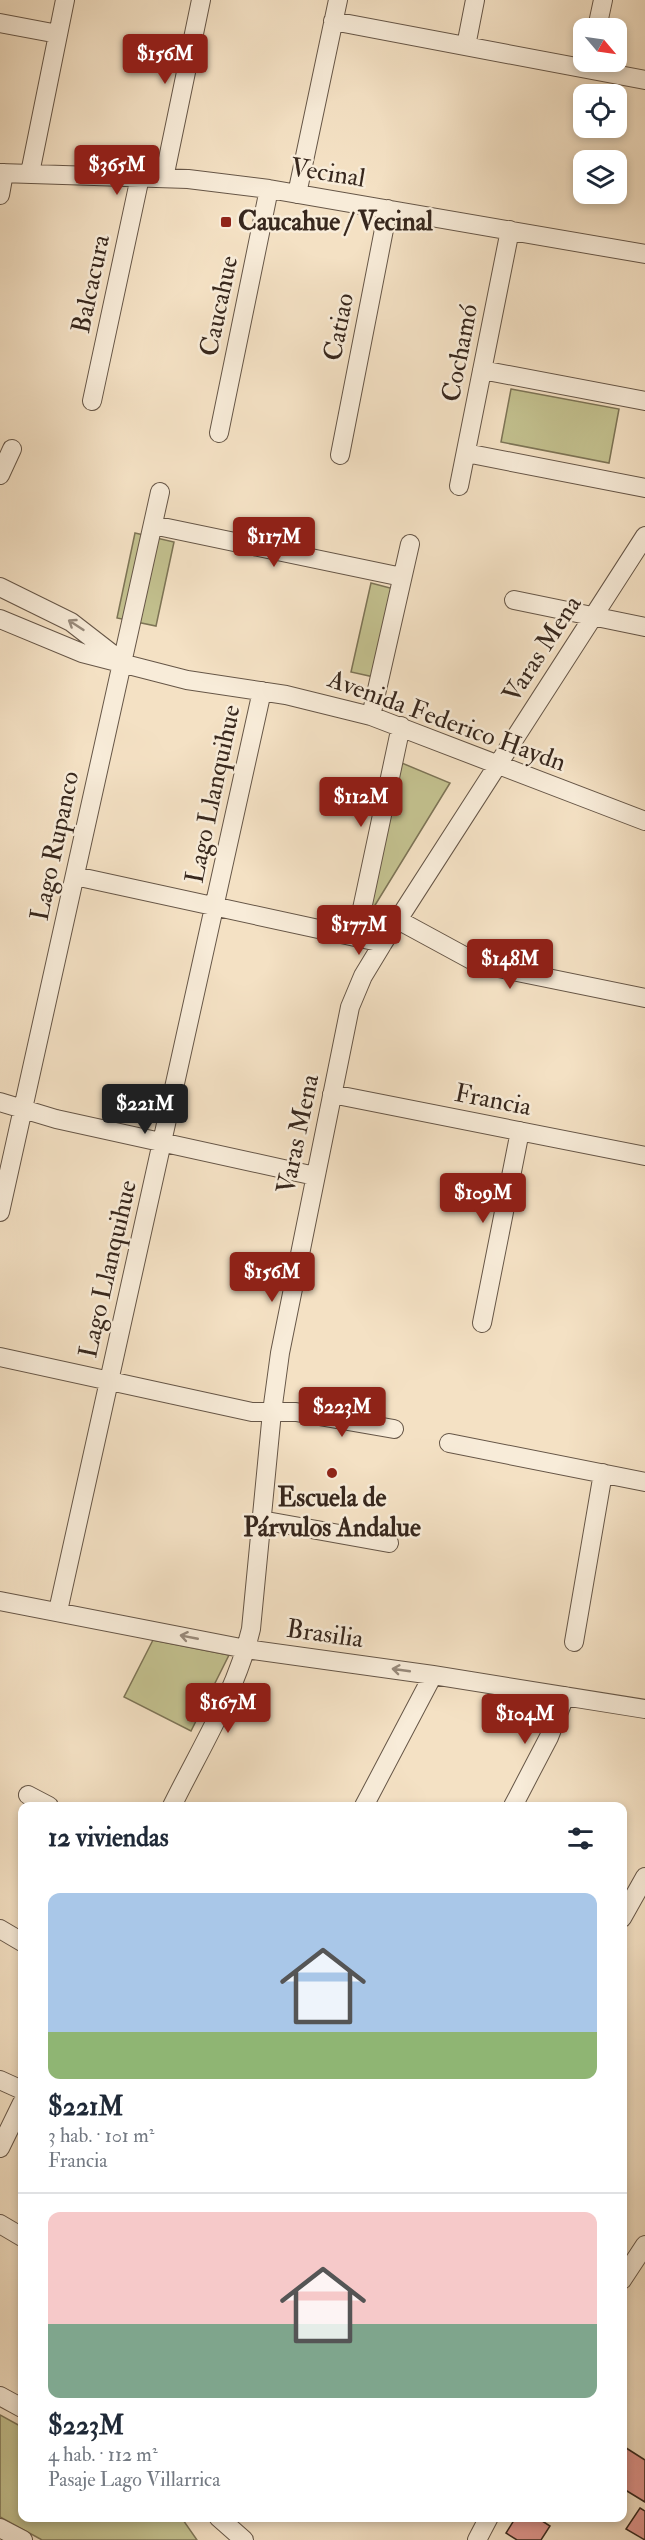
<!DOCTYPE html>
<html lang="es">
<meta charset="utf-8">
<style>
:root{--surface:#fff;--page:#f2f2f3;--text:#1f2937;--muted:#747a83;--line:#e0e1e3;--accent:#8f2418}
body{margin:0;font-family:"IM FELL Double Pica",serif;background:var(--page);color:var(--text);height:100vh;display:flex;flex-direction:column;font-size:22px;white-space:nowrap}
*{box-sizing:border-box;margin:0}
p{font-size:20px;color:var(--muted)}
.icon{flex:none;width:33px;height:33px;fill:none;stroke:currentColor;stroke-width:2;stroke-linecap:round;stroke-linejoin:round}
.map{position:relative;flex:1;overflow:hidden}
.sheet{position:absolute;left:18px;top:1802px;width:609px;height:720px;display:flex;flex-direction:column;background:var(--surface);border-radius:12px;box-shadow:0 3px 9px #0003}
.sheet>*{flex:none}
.needle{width:39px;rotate:119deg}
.fabs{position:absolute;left:573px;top:18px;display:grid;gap:12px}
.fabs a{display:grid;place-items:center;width:54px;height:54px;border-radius:12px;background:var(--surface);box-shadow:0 3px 9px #0003;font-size:30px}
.price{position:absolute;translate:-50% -51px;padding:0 14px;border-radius:6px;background:var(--accent);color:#fff;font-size:20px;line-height:39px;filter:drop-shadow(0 2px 3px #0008)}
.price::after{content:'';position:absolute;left:50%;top:36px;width:18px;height:14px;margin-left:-9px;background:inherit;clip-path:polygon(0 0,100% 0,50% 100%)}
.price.active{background:#222;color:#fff}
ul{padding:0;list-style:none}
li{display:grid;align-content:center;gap:12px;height:318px;padding:0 30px}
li+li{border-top:2px solid var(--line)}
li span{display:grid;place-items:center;height:186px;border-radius:12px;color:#555}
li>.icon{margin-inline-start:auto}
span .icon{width:108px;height:108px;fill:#fffc;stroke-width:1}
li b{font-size:26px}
h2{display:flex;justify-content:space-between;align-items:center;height:72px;padding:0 30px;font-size:26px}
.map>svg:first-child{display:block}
</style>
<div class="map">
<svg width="645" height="2540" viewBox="0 0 645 2540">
<rect width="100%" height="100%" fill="#f4e1c4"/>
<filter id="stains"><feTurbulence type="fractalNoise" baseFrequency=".00333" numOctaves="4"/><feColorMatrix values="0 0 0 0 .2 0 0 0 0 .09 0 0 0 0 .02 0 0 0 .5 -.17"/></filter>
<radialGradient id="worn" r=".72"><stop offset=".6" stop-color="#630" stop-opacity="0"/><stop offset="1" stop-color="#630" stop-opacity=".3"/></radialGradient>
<path fill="#c3c18f" stroke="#7d7456" stroke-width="1.5" d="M 511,389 L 619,409 L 609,463 L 501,442 Z
M 135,533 L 174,542 L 156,626 L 117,618 Z
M 371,583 L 394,589 L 374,677 L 351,672 Z
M 397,761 L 450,783 L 361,928 Z
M 153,1640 L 229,1655 L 191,1731 L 124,1697 Z
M 0,2415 L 22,2427 L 22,2517 L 181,2517 L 197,2540 L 42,2540 L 0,2517 Z"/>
<path fill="#df948c" stroke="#37271d" stroke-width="1.5" d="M 623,2446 L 645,2460 L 645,2502 L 622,2488 Z
M 640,2508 L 645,2511 L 645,2540 L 626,2529 Z
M 516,2517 L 536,2517 L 550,2526 L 541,2540 L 517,2540 L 506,2533 Z"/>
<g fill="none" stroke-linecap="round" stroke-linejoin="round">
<g stroke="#665647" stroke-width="20">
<path id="minor" d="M 333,21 L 645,80
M 0,23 L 58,34
M 597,28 L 603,0
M 466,46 L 475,0
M 0,173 L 188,179 L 269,189 L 645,254
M 30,173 L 65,0
M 164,178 L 201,0
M 297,194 L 338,0
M 0,195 L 4,173
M 482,370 L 645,401
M 92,401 L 140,177
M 219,433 L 269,189
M 466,453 L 645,488
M 340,455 L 388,209
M 0,475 L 12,449
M 459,486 L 510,230
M 153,525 L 402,577
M 0,587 L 71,622 L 120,660
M 514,600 L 645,627
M 0,619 L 82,653 L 187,680 L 286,695 L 371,716 L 645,821
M 371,716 L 410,544
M 75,876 L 383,943
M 398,920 L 479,964 L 645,998
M 356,937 L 401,726
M 332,1094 L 645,1156
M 0,1102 L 56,1119 L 315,1176
M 0,1212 L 160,492
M 482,1323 L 520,1131
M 0,1357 L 252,1412 L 296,1412 L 394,1429
M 449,1443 L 645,1482
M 261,1520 L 389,1543
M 0,1601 L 246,1649 L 433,1675 L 645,1709
M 58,1611 L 262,691
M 574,1642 L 603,1473
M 28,1795 L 49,1806
M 172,1806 C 200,1749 236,1692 251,1629 L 272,1412 L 280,1353 L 350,1007 L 363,976 L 383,943 L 645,536
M 364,1806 L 433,1675
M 513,1806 L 549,1737 L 565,1696
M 622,1918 L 645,1877
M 0,1929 L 22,1942
M 0,2080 L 22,2090
M 0,2148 L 22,2103
M 0,2224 L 22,2237
M 622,2280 L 645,2245
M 0,2396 L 22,2408
M 218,2517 L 244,2540
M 0,2528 L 23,2540
M 477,2540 L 489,2517"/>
</g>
<use href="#minor" stroke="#f8ecd9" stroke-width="18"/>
</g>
<defs><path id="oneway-shaft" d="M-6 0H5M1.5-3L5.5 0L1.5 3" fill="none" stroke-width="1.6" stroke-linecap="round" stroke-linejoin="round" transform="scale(1.5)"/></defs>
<g stroke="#988a7b">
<use href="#oneway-shaft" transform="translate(76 625) rotate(-147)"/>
<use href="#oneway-shaft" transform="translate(189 1637) rotate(-169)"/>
<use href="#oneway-shaft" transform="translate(401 1670) rotate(-172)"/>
</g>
<g fill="#8f2418" stroke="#f8ecd9" stroke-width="2">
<rect x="220" y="216" width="12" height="12" rx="3"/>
<circle cx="332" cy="1473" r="6"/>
</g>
<g text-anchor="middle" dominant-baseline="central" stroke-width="5" stroke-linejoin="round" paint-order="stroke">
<g font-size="26" fill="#37271d" stroke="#f8ecd9">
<text transform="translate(328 173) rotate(9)">Vecinal</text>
<text transform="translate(91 284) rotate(-78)">Balcacura</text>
<text transform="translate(219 306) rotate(-78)">Caucahue</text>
<text transform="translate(339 327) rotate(-79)">Catiao</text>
<text transform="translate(460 353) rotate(-79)">Cochamó</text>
<text transform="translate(542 649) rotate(-57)">Varas Mena</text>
<text transform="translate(447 721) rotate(20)">Avenida Federico Haydn</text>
<text transform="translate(213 794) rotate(-78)">Lago Llanquihue</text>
<text transform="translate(55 846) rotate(-78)">Lago Rupanco</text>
<text transform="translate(493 1100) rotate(11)">Francia</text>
<text transform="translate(298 1134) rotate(-78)">Varas Mena</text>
<text transform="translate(108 1269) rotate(-77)">Lago Llanquihue</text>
<text transform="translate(325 1634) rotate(8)">Brasilia</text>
</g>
<g font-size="26" font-weight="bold" fill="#37271d" stroke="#f8ecd9" text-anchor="start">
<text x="238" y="222">Caucahue / Vecinal</text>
<text x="332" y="1498" text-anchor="middle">Escuela de<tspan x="332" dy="30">Párvulos Andalue</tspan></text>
</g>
</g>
<rect width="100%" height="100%" filter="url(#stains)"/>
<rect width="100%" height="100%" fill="url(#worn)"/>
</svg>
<div class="fabs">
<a><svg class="needle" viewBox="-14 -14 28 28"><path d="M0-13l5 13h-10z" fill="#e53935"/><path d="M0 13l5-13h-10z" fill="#747a83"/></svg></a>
<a><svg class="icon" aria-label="locate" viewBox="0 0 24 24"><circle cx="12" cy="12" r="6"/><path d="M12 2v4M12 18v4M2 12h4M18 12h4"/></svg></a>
<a><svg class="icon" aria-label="layers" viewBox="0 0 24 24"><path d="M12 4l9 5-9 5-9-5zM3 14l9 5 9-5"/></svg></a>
</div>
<b class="price" style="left:165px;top:85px">$156M</b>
<b class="price" style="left:117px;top:196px">$365M</b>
<b class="price" style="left:274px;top:568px">$117M</b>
<b class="price" style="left:361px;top:828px">$112M</b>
<b class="price" style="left:359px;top:956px">$177M</b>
<b class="price" style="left:510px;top:990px">$148M</b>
<b class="price active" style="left:145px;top:1135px">$221M</b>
<b class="price" style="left:483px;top:1224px">$109M</b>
<b class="price" style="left:272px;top:1303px">$156M</b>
<b class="price" style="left:342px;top:1438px">$223M</b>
<b class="price" style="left:228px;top:1734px">$167M</b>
<b class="price" style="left:525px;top:1745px">$104M</b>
<section class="sheet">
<h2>12 viviendas<svg class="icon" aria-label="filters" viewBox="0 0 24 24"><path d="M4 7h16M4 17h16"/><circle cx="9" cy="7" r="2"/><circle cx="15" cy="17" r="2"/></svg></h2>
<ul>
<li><span style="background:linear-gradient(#a9c7e8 75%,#8fb573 0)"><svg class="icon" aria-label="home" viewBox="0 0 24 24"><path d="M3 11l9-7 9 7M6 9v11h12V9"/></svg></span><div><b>$221M</b><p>3 hab. · 101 m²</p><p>Francia</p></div></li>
<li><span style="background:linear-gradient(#f6c9c9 60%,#7fa58c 0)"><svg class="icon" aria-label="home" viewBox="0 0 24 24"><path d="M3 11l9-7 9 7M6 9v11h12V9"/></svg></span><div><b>$223M</b><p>4 hab. · 112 m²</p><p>Pasaje Lago Villarrica</p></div></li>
</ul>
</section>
</div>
